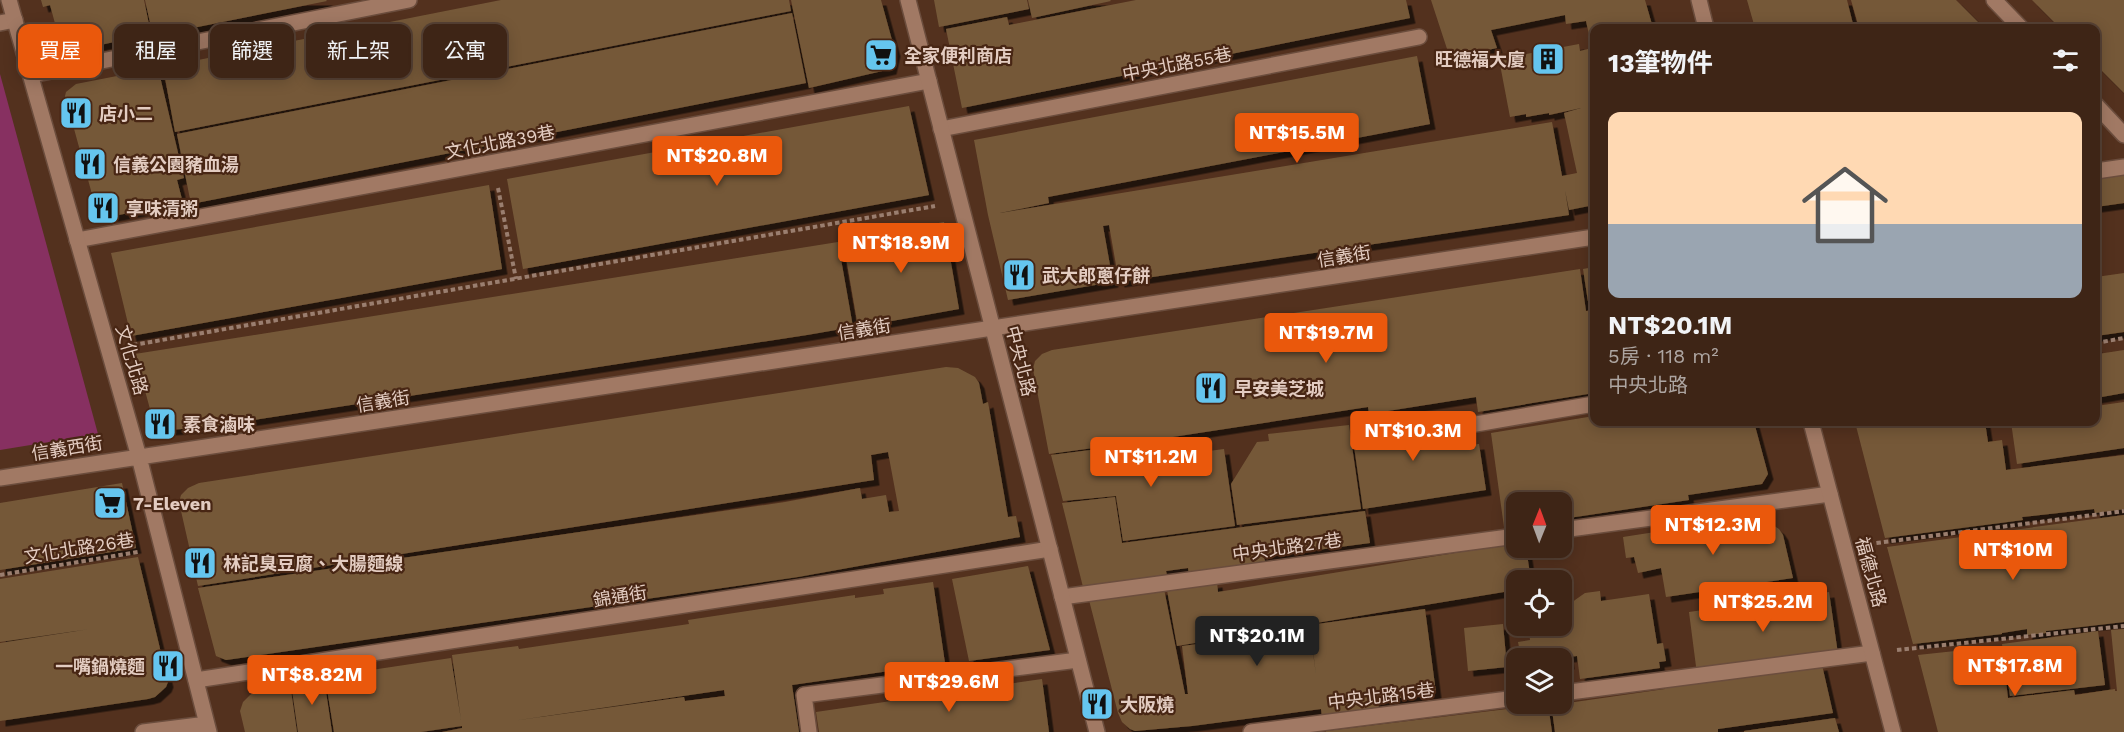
<!DOCTYPE html>
<html lang="zh-TW">
<meta charset="utf-8">
<style>
:root{--surface:#3e2516;--page:#452d1f;--text:#f1f3f6;--muted:#ada5a1;--line:#574235;--accent:#ea580c}
body{margin:0;font-family:"Work Sans","Noto Sans TC",sans-serif;background:var(--page);color:var(--text);height:100vh;display:flex;flex-direction:column;font-size:22px;white-space:nowrap}
*{box-sizing:border-box;margin:0}
p{font-size:20px;color:var(--muted)}
.icon{flex:none;width:33px;height:33px;fill:none;stroke:currentColor;stroke-width:2;stroke-linecap:round;stroke-linejoin:round}
.map{position:relative;flex:1;overflow:hidden}
.panel{position:absolute;left:1590px;top:24px;width:510px;height:402px;display:flex;flex-direction:column;background:var(--surface);border-radius:12px;box-shadow:0 3px 15px #0003,0 0 0 2px var(--line)}
.panel>*{flex:none}
.guide{position:absolute;left:18px;top:24px;width:570px;height:54px;display:flex;gap:12px}
.needle{width:39px;rotate:1deg}
.fabs{position:absolute;left:1506px;top:492px;display:grid;gap:12px}
.fabs a{display:grid;place-items:center;width:66px;height:66px;border-radius:12px;background:var(--surface);box-shadow:0 3px 15px #0003,0 0 0 2px var(--line);font-size:30px}
.price{position:absolute;translate:-50% -51px;padding:0 14px;border-radius:6px;background:var(--accent);color:#fff;font-size:20px;line-height:39px;filter:drop-shadow(0 2px 3px #0008)}
.price::after{content:'';position:absolute;left:50%;top:36px;width:18px;height:14px;margin-left:-9px;background:inherit;clip-path:polygon(0 0,100% 0,50% 100%)}
.price.selected{background:#222;color:#fff}
ul{padding:0;list-style:none}
li{display:grid;align-content:center;gap:12px;height:318px;padding:0 18px}
li+li{border-top:2px solid var(--line)}
li span{display:grid;place-items:center;height:186px;border-radius:12px;color:#555}
li>.icon{margin-inline-start:auto}
span .icon{width:108px;height:108px;fill:#fffc;stroke-width:1}
li b{font-size:26px}
h2{display:flex;justify-content:space-between;align-items:center;height:72px;padding:0 18px;font-size:26px}
.chip{padding:0 21px;border-radius:12px;background:var(--surface);box-shadow:0 3px 15px #0003,0 0 0 2px var(--line);font-size:21px;line-height:54px}
.chip.selected{background:var(--accent);color:#fff}
.map>svg:first-child{display:block}
</style>
<div class="map">
<svg width="2124" height="732" viewBox="0 0 2124 732">
<defs>
<filter id="shadow"><feDropShadow dx="5.5" dy="5.5" stdDeviation="0" flood-color="#0009"/></filter>
</defs>
<rect width="100%" height="100%" fill="#53311e"/>
<path fill="#873061" d="M 0,74 L 98,434 L 0,450 Z"/>
<path fill="#755939" fill-rule="evenodd" filter="url(#shadow)" d="M 41,0 L 144,0 L 151,34 L 68,52 L 59,50 L 50,46 L 46,38 L 43,29 L 56,27 L 50,5 L 43,7 Z
M 145,0 L 326,0 L 327,1 L 153,36 Z
M 501,0 L 789,0 L 791,11 L 175,132 L 163,67 Z
M 791,0 L 881,0 L 895,51 L 891,69 L 809,88 Z
M 934,0 L 1027,0 L 1029,9 L 939,27 Z
M 1028,0 L 1110,0 L 1111,1 L 1032,18 Z
M 1136,0 L 1406,0 L 1410,18 L 962,108 L 946,29 L 1007,17 L 1009,25 Z
M 1431,0 L 1645,0 L 1653,28 L 1594,28 L 1594,205 L 1569,210 L 1565,190 L 1569,215 L 1119,282 L 1109,225 L 1103,226 L 1113,282 L 1008,300 L 988,215 L 974,140 L 1417,56 L 1430,124 L 1048,197 L 1049,203 L 1000,213 L 1552,122 L 1562,176 L 1577,173 L 1564,113 L 1581,108 L 1549,115 L 1549,113 L 1526,117 L 1526,114 L 1510,117 L 1499,59 L 1579,44 L 1580,51 L 1592,48 L 1586,21 L 1566,24 L 1565,15 L 1491,30 L 1497,48 L 1450,58 Z
M 1747,0 L 1847,0 L 1854,28 L 1755,28 Z
M 1851,0 L 1956,0 L 1984,28 L 1859,28 Z
M 2032,0 L 2124,0 L 2124,93 L 2096,65 L 2096,28 L 2060,28 Z
M 792,13 L 806,83 L 191,204 L 177,134 Z
M 158,68 L 184,178 L 177,180 L 183,203 L 113,216 L 104,216 L 95,205 L 65,96 L 66,92 L 76,84 Z
M 909,106 L 929,195 L 523,269 L 507,179 Z
M 2124,172 L 2124,203 L 2096,207 L 2096,176 Z
M 489,185 L 502,269 L 131,336 L 111,253 Z
M 944,222 L 959,309 L 858,327 L 843,240 Z
M 838,242 L 853,327 L 807,335 L 208,427 L 169,430 L 159,428 L 153,420 L 135,354 Z
M 1594,267 L 1594,307 L 1589,308 L 1583,269 Z
M 1580,269 L 1586,311 L 1594,310 L 1594,393 L 1478,412 L 1476,397 L 1369,414 L 1368,407 L 1153,440 L 1049,454 L 1033,369 L 1035,361 L 1042,354 L 1052,350 Z
M 2124,273 L 2124,332 L 2096,336 L 2096,277 Z
M 2096,347 L 2097,347 L 2098,354 L 2124,350 L 2124,393 L 2096,398 Z
M 946,367 L 958,368 L 975,377 L 979,383 L 983,404 L 988,402 L 1008,517 L 1016,516 L 1020,537 L 798,577 L 226,660 L 216,656 L 198,588 L 785,502 L 860,488 L 862,499 L 886,495 L 889,512 L 899,511 L 888,452 L 871,455 L 874,480 L 198,586 L 179,502 L 181,495 L 188,488 L 199,483 Z
M 2124,402 L 2124,448 L 2017,464 L 2011,422 L 2096,422 L 2096,406 Z
M 1430,413 L 1444,419 L 1447,448 L 1479,444 L 1486,490 L 1363,509 L 1351,425 Z
M 1594,416 L 1594,422 L 1754,422 L 1768,474 L 1762,484 L 1688,495 L 1689,500 L 1562,519 L 1562,502 L 1516,502 L 1516,525 L 1504,527 L 1491,433 Z
M 1855,422 L 1985,422 L 1988,442 L 2002,440 L 2006,470 L 2124,455 L 2124,509 L 2095,513 L 2094,509 L 2022,517 L 2023,520 L 1885,538 Z
M 1349,425 L 1361,509 L 1237,525 L 1231,484 L 1257,442 L 1269,441 L 1268,434 Z
M 1153,442 L 1156,458 L 1224,449 L 1235,526 L 1123,541 L 1116,496 L 1063,501 L 1051,455 Z
M 122,483 L 136,548 L 0,570 L 0,503 Z
M 1115,497 L 1122,543 L 1365,511 L 1370,543 L 1264,557 L 1265,561 L 1228,567 L 1229,571 L 1189,575 L 1188,568 L 1166,571 L 1168,579 L 1084,591 L 1062,503 Z
M 2124,515 L 2124,622 L 2046,631 L 2046,633 L 2027,635 L 2027,629 L 2002,633 L 2002,634 L 1913,644 L 1887,547 Z
M 1746,518 L 1765,520 L 1779,529 L 1783,535 L 1793,578 L 1666,597 L 1661,568 L 1638,573 L 1634,557 L 1626,558 L 1623,537 Z
M 1516,543 L 1516,548 L 1526,548 L 1531,580 L 1516,580 L 1516,590 L 1177,646 L 1167,590 L 1217,582 L 1218,592 Z
M 138,557 L 168,682 L 166,687 L 155,697 L 148,699 L 0,721 L 0,643 L 90,629 L 0,642 L 0,579 Z
M 1028,566 L 1050,650 L 969,661 L 952,579 Z
M 933,582 L 945,663 L 792,685 L 799,732 L 442,732 L 462,728 L 462,726 L 421,732 L 334,732 L 325,677 L 451,658 L 461,720 L 452,655 L 518,646 L 519,649 L 689,624 L 688,620 L 855,595 L 855,598 L 884,594 L 883,589 ZM 724,690 L 725,696 L 685,701 L 684,697 L 512,721 Z
M 1164,589 L 1185,694 L 1188,694 L 1182,646 L 1310,630 L 1316,675 L 1310,625 L 1425,609 L 1436,693 L 1378,701 L 1379,710 L 1322,717 L 1321,709 L 1192,726 L 1135,731 L 1130,729 L 1122,722 L 1118,713 L 1089,600 Z
M 1600,591 L 1601,601 L 1649,594 L 1657,644 L 1663,643 L 1666,661 L 1659,662 L 1660,668 L 1580,679 L 1577,656 L 1568,657 L 1569,664 L 1562,664 L 1562,658 L 1521,658 L 1518,642 L 1530,640 L 1529,631 L 1539,630 L 1538,626 L 1562,626 L 1562,621 L 1574,619 L 1572,603 L 1575,600 L 1585,593 Z
M 1829,592 L 1838,654 L 1697,674 L 1689,612 Z
M 1503,624 L 1507,667 L 1468,671 L 1464,628 Z
M 2124,629 L 2124,732 L 1938,732 L 1918,655 L 2002,646 L 2008,698 L 2074,690 L 2075,695 L 2115,689 L 2115,691 L 2117,691 L 2111,630 Z
M 2098,631 L 2105,685 L 2010,696 L 2002,644 Z
M 1822,665 L 1833,713 L 1718,729 L 1718,732 L 1555,732 L 1552,710 L 1562,708 L 1561,704 L 1665,689 L 1665,686 Z
M 324,678 L 332,732 L 298,732 L 291,683 Z
M 1042,679 L 1049,732 L 819,732 L 816,712 Z
M 290,683 L 297,732 L 245,732 L 240,711 L 243,702 L 250,695 L 263,688 Z
M 1548,704 L 1552,732 L 1326,732 L 1326,731 Z
M 1835,718 L 1839,732 L 1744,732 L 1744,731 Z"/>
<g fill="none" stroke-linecap="round" stroke-linejoin="round">
<g stroke="#6b4d3d" stroke-width="18">
<path id="service" d="M 0,23 L 15,20
M 31,75 L 409,0
M 941,129 L 1419,37
M 2096,171 L 2124,167
M 77,240 L 929,81
M 1470,425 L 1594,404
M 1562,530 L 1830,494
M 1062,597 L 1516,536
M 196,680 L 1050,549
M 1562,693 L 1872,653
M 809,732 L 804,695 L 1078,660
M 1251,732 L 1516,698"/>
</g>
<g stroke="#6b4d3d" stroke-width="18">
<path id="minor" d="M 9,0 L 139,457 L 209,732
M 908,0 L 1097,732
M 1994,0 L 2021,28
M 2096,105 L 2124,135
M 0,478 L 1594,237
M 143,732 L 207,724"/>
</g>
<g stroke="#6b4d3d" stroke-width="18">
<path id="secondary" d="M 1699,0 L 1706,28
M 1811,422 L 1893,732"/>
</g>
<path stroke="#9a7e6f" stroke-width="4" stroke-dasharray="4.5 3" stroke-linecap="butt" d="M 498,188 L 516,279
M 2096,343 L 2124,338
M 133,345 L 935,206
M 1869,544 L 2124,511
M 0,575 L 138,552
M 1897,650 L 2124,626"/>
<use href="#service" stroke="#a17964" stroke-width="15"/>
<use href="#minor" stroke="#a17964" stroke-width="15"/>
<use href="#secondary" stroke="#a17964" stroke-width="15"/>
</g>
<defs>
<g id="supermarket-square" transform="scale(1.725)"><rect x="-9" y="-9" width="18" height="18" rx="4" fill="#65c5ee" stroke="#482614"/><path d="M-6-5.5h2.5l.6 2H6L4.5 2H-2.5L-4.4-4H-6ZM-1.5 3.2a1.3 1.3 0 1 0 .1 0ZM3 3.2a1.3 1.3 0 1 0 .1 0Z" fill="#111"/></g>
<g id="building-square" transform="scale(1.725)"><rect x="-9" y="-9" width="18" height="18" rx="4" fill="#65c5ee" stroke="#482614"/><path d="M-4-6H4V6H1V3H-1V6H-4ZM-2.5-4.3h1.7v1.8h-1.7ZM.8-4.3h1.7v1.8H.8ZM-2.5-1h1.7V.8h-1.7ZM.8-1h1.7V.8H.8Z" fill="#111"/></g>
<g id="restaurant-square" transform="scale(1.725)"><rect x="-9" y="-9" width="18" height="18" rx="4" fill="#65c5ee" stroke="#482614"/><path d="M-5-6h1v4h1v-4h1v4h1v-4h1v5L-1.5 .5V6h-2V.5L-5-1ZM5-6V6H3V1.5H1.5Q1.5-4 5-6Z" fill="#111"/></g>
</defs>
<g fill-rule="evenodd">
<use href="#supermarket-square" x="881" y="55"/>
<use href="#building-square" x="1548" y="59"/>
<use href="#restaurant-square" x="76" y="113"/>
<use href="#restaurant-square" x="90" y="164"/>
<use href="#restaurant-square" x="103" y="208"/>
<use href="#restaurant-square" x="1019" y="275"/>
<use href="#restaurant-square" x="1211" y="388"/>
<use href="#restaurant-square" x="160" y="424"/>
<use href="#supermarket-square" x="110" y="503"/>
<use href="#restaurant-square" x="200" y="563"/>
<use href="#restaurant-square" x="168" y="666"/>
<use href="#restaurant-square" x="1097" y="704"/>
</g>
<g text-anchor="middle" dominant-baseline="central" stroke-width="4.5" stroke-linejoin="round" paint-order="stroke">
<g font-size="18" font-weight="bold" fill="#e3ccc1" stroke="#482614" text-anchor="start">
<text x="904" y="55">全家便利商店</text>
<text x="1525" y="59" text-anchor="end">旺德福大廈</text>
<text x="99" y="113">店小二</text>
<text x="113" y="164">信義公園豬血湯</text>
<text x="126" y="208">享味清粥</text>
<text x="1042" y="275">武大郎蔥仔餅</text>
<text x="1234" y="388">早安美芝城</text>
<text x="183" y="424">素食滷味</text>
<text x="133" y="503">7-Eleven</text>
<text x="223" y="563">林記臭豆腐、大腸麵線</text>
<text x="145" y="666" text-anchor="end">一嘴鍋燒麵</text>
<text x="1120" y="704">大阪燒</text>
</g>
<g font-size="18" fill="#e3ccc1" stroke="#482614">
<text transform="translate(1177 64) rotate(-11)">中央北路55巷</text>
<text transform="translate(500 142) rotate(-11)">文化北路39巷</text>
<text transform="translate(1344 256) rotate(-9)">信義街</text>
<text transform="translate(864 329) rotate(-9)">信義街</text>
<text transform="translate(132 360) rotate(74)">文化北路</text>
<text transform="translate(1021 361) rotate(76)">中央北路</text>
<text transform="translate(383 401) rotate(-9)">信義街</text>
<text transform="translate(67 448) rotate(-9)">信義西街</text>
<text transform="translate(1287 547) rotate(-8)">中央北路27巷</text>
<text transform="translate(79 548) rotate(-9)">文化北路26巷</text>
<text transform="translate(1871 572) rotate(75)">福德北路</text>
<text transform="translate(620 596) rotate(-9)">錦通街</text>
<text transform="translate(1381 696) rotate(-7)">中央北路15巷</text>
</g>
</g>
</svg>
<div class="fabs">
<a><svg class="needle" viewBox="-14 -14 28 28"><path d="M0-13l5 13h-10z" fill="#e53935"/><path d="M0 13l5-13h-10z" fill="#ada5a1"/></svg></a>
<a><svg class="icon" aria-label="locate" viewBox="0 0 24 24"><circle cx="12" cy="12" r="6"/><path d="M12 2v4M12 18v4M2 12h4M18 12h4"/></svg></a>
<a><svg class="icon" aria-label="layers" viewBox="0 0 24 24"><path d="M12 4l9 5-9 5-9-5zM3 14l9 5 9-5"/></svg></a>
</div>
<b class="price" style="left:1297px;top:164px">NT$15.5M</b>
<b class="price" style="left:717px;top:187px">NT$20.8M</b>
<b class="price" style="left:901px;top:274px">NT$18.9M</b>
<b class="price" style="left:1326px;top:364px">NT$19.7M</b>
<b class="price" style="left:1413px;top:462px">NT$10.3M</b>
<b class="price" style="left:1151px;top:488px">NT$11.2M</b>
<b class="price" style="left:1713px;top:556px">NT$12.3M</b>
<b class="price" style="left:2013px;top:581px">NT$10M</b>
<b class="price" style="left:1763px;top:633px">NT$25.2M</b>
<b class="price selected" style="left:1257px;top:667px">NT$20.1M</b>
<b class="price" style="left:2015px;top:697px">NT$17.8M</b>
<b class="price" style="left:312px;top:706px">NT$8.82M</b>
<b class="price" style="left:949px;top:713px">NT$29.6M</b>
<div class="guide">
<a class="chip selected">買屋</a>
<a class="chip">租屋</a>
<a class="chip">篩選</a>
<a class="chip">新上架</a>
<a class="chip">公寓</a>
</div>
<section class="panel">
<h2>13筆物件<svg class="icon" aria-label="filters" viewBox="0 0 24 24"><path d="M4 7h16M4 17h16"/><circle cx="9" cy="7" r="2"/><circle cx="15" cy="17" r="2"/></svg></h2>
<ul>
<li><span style="background:linear-gradient(#ffd9b3 60%,#9aa5b1 0)"><svg class="icon" aria-label="home" viewBox="0 0 24 24"><path d="M3 11l9-7 9 7M6 9v11h12V9"/></svg></span><div><b>NT$20.1M</b><p>5房 · 118 m²</p><p>中央北路</p></div></li>
</ul>
</section>
</div>
